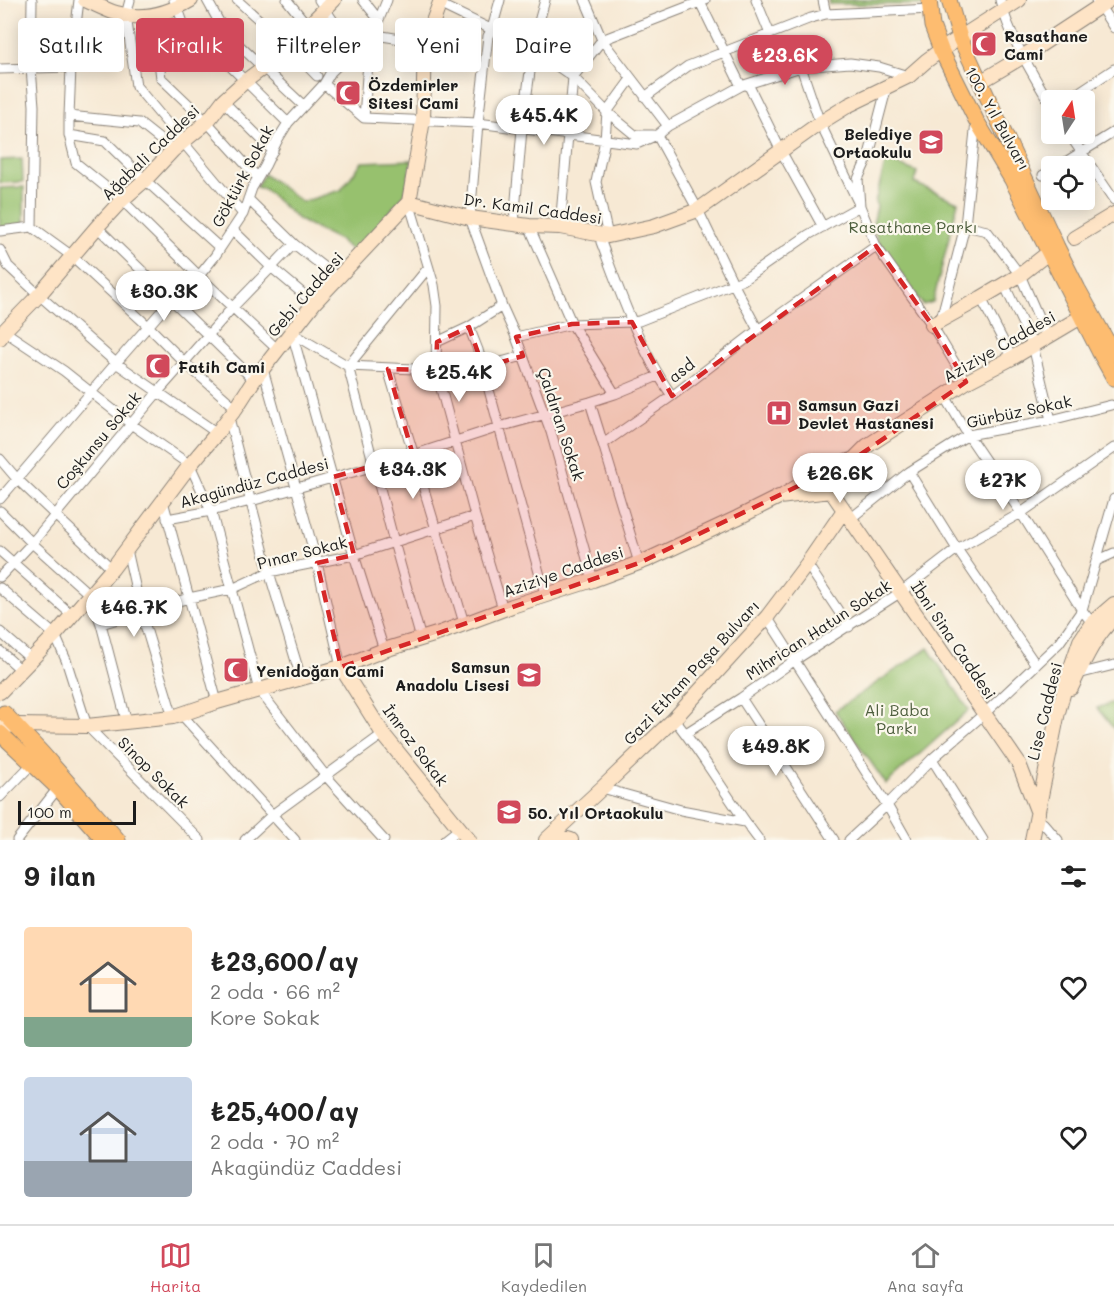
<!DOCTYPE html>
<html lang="tr">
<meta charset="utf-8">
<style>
:root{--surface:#fff;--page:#f6f6f6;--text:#222;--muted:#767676;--line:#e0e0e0;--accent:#d1495b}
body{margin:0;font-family:Mali,sans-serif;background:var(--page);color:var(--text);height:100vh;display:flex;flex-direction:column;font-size:22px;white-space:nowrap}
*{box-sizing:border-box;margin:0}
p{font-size:20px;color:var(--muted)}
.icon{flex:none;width:33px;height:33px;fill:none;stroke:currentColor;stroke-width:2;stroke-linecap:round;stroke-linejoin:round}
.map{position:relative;height:840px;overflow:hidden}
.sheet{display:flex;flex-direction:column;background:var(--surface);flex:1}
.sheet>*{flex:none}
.banner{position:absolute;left:18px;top:18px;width:600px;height:54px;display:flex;gap:12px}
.needle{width:39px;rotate:12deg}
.buttons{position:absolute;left:1041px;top:90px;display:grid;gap:12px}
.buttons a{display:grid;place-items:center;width:54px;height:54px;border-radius:6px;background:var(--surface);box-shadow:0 3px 15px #0003;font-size:30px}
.scale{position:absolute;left:18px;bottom:15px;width:118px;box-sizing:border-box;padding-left:6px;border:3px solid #1c1c1c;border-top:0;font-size:16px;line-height:21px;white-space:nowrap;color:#1c1c1c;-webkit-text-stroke:4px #fbf7ec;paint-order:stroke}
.price{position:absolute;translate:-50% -51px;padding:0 14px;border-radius:21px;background:#fff;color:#222;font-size:20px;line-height:39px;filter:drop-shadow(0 2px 3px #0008)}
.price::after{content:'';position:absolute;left:50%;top:36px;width:18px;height:14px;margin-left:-9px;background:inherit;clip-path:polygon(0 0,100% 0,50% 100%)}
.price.active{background:var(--accent);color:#fff}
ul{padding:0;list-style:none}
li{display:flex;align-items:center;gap:18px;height:150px;padding:0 24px}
li span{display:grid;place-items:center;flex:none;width:168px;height:120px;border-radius:6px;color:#555}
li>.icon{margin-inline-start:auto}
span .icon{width:72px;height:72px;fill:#fffc;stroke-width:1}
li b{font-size:26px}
h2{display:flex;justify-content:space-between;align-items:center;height:72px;padding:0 24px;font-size:26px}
.pill{padding:0 21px;border-radius:6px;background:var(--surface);box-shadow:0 3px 15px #0003;font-size:21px;line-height:54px}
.pill.active{background:var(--accent);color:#fff}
.tabs{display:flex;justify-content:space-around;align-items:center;height:84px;border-top:2px solid var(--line);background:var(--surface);font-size:16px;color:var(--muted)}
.tabs a{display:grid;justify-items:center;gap:3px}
.tabs .active{color:var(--accent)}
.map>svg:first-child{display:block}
</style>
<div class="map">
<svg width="1114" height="840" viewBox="0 0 1114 840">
<rect width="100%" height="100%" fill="#fbf7ec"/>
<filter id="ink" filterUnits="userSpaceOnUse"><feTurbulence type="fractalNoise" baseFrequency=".0167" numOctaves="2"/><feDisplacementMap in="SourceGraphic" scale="12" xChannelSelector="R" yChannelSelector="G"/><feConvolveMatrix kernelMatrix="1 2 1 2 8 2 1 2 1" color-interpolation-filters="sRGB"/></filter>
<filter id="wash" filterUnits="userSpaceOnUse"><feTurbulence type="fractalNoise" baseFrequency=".008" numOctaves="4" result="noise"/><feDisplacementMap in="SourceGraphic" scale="24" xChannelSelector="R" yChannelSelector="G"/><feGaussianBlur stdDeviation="1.35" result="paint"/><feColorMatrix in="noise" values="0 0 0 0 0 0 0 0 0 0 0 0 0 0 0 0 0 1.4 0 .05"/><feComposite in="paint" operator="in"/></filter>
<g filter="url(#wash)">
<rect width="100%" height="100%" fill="#f7e9d4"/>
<path fill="#97c16e" stroke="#5a6e45" stroke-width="1.5" d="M 828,0 L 924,0 L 926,5 L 829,4 Z
M 22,159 L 23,182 L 0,183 L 0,160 Z
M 412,160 L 405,194 L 355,253 L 339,240 L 299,220 L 264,189 L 256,187 L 264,174 L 302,202 L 341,190 L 362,162 Z
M 886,160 L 917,172 L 914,183 L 958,202 L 933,302 L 923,305 L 878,242 L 873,224 L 877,206 L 875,202 Z
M 24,187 L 24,225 L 0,228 L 0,188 Z
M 928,648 L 969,710 L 886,784 L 835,711 Z
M 1114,702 L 1114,729 L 1097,708 Z"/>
</g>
<g filter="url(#ink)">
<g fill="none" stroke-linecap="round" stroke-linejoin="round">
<g stroke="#8a8278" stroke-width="11">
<path id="street" d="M 79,0 L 71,67 L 69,116 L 69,135 L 76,163 L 122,200 L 199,276 L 278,350
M 130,0 L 126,15 L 136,86 L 243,214
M 174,0 C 181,15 187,33 190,50 L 204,44 L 222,58 L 288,123
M 207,0 L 224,31 L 304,106
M 237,0 L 286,44 L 317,76
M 287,0 L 308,26 L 331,72
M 319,0 L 353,50
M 363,0 L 379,20
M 500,0 L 492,29 L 488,36 L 478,123 L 470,218 L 502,306 L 516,337 L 551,432 L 593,580
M 585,0 L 602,40 L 668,126 L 657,135 L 698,210 L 733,283 L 758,330
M 699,0 L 741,86
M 756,0 L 770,34
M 823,0 L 826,14
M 1000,0 C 1010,38 1032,73 1052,107
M 1096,0 L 1114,28
M 439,4 L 534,50 L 573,77 L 607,112 L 635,135 L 653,135
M 153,14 L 161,78 L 207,122 L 257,177
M 801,67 L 820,123 L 860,206 L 876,246 L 932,325 L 966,382
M 0,69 L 71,67
M 631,79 L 607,112 L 605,140 L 596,182 L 608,236 L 601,242 C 621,295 640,350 672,396
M 324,84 L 364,118 L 478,123 L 637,144 L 657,135
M 748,84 L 781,151 L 823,227
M 645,97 L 688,66 L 811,18 L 826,14 L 931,9
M 1067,100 L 1114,69
M 223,101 L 273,151
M 69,116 L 139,123 L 173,150
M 364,118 L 370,34 L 425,43
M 668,126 L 741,86 L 801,67 L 850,63 L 879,67 L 908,76
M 1069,134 L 1114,200
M 69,135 L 105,141 L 145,180 L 220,248
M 1059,166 L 1114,132
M 1043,175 L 1052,171
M 248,199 L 294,244 L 339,279
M 409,202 L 434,285 L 437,306 L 436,370 L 475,516 L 503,609
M 514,223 L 522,129 L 535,36 L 545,0
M 529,226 L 572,324 L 615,394
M 965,226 L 987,231 L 1020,275 L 1047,337
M 32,227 L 34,106 L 31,68 L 32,0
M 97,227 L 254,380
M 560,227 L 573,77 L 602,40 L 705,0
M 233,230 L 271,267 L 314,303
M 0,231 L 32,227 L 72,256 L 149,327 L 185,363 L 236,408
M 0,250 L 8,266 L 39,295 L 116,363 L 217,433
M 1004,284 L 1033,346 L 1051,420
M 981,298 L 1012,358
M 502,306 L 469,327 L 478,350 L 545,594
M 941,319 L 965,226 L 976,121
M 4,331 L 64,371 L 131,424 L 190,465 L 211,511 L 259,690 L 325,775 L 384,840
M 292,333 L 354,555 L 384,650
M 292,333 L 348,366 L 436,370
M 516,337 L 572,324 L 632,322 L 639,321 L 743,280 L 808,235 L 860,206 L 858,179 L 869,155 L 887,86
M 437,342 L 469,327
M 483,367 L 523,356
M 263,369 L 317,563 L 341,667
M 388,369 L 464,623
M 590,402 L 603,444
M 229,418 L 269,572 L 301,678
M 0,459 L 17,479 L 112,569
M 909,472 L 957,549 L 1036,665
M 0,499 L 116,363 L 172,299 L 199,276 L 215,256 L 243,214 L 252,188 L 265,166 L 278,139 L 288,123 L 324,84 L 331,72 L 370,34 L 378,22 L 387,0
M 163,501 L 217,702
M 0,511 L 32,543 L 90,595 L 101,624 L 127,723
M 167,519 L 211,511 L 251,501 L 413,455 L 499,427 L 590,402 L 615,394 L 658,376
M 850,519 L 909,472 L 968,435 L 1051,420 L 1111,405
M 127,550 L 141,612 L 173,717
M 0,551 L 72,615
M 1096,561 L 1114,553
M 639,563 L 603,444 L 672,396 L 758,330 L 876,246
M 807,564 L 849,627
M 0,577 L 32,543 L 157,393 L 233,307 L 294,244
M 0,588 L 55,635 L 66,660 L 87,726 L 200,840
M 767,617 L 887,805 L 907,840
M 1092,623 L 1082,610 L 1114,499
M 101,624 L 189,598 L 232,589 L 269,572 L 354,555 L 475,516
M 0,632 L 31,659
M 421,639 L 394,542 L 348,366 L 428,268
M 0,651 L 21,670
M 1078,674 L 1114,665
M 741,698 L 834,840
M 181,714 L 295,840
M 674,719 C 705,757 729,801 759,840
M 686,733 L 741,698 L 795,660 L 901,592 L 957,549 L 1021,513 L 1114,448
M 932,759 L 983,840
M 602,788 L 681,810 L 745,822
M 0,797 L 32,764
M 1043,823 L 1058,840
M 17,840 L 58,788
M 245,840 L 272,815 L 383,734
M 445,840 L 459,829
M 849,840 L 887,805 L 932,759 L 984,714 L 1059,643 L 1082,610 L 1021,513 L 968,435 L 945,396"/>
</g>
<g stroke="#8a8278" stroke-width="16">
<path id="secondary" d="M 85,0 C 95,4 106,10 116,13 C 142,21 169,13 191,0
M 980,82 L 1022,57 L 1109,0
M 409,202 L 470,218 L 529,226 L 560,227 L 608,236 L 654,226 L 698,210 L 820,123 L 849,105 L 909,76 L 926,61 L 941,50 L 1019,0
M 1074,238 L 1114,214
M 932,325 L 981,298 L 1020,275 L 1048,253
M 0,338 L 4,331 L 39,295 L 97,227 L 122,200 L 145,180 L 173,150 L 207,122 L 223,101 L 244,82 L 263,68 L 286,44 L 308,26 L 334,0
M 831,491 L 1019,764 L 1038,813
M 784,495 L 823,471 L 854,459
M 341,667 L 383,734 L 469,840
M 1071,688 C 1083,663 1094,637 1114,618
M 0,692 L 55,635 L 112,569 L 190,465 L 217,433 L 236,408 L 254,380 L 314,303 L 409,202 L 423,120 L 425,43 L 441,0
M 0,727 L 16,725 L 87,726 L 173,717 L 217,702 L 341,667 L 384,650 L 440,633 L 512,606 L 593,580 L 647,560 L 737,518 L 779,497 L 831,491 L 854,459 L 867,446 L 966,382 L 1012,358 L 1081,317
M 553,835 L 571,840
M 546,840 L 602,788 L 674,719 L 767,617 L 807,564 L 844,510
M 1032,840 L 1058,712 L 1069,673 L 1080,641 L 1092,623 L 1114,604"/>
</g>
<g stroke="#8a8278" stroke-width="17">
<path id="primary" d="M 929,0 L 932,26 L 941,50 L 976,120 L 1012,180 L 1099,351 L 1114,378
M 949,0 L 960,38 L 1057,247 L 1078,289 L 1114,354
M 4,713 L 42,753 L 118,840
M 0,733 L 58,788 L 104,840"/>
</g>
<use href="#street" stroke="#fff" stroke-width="9"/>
<use href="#secondary" stroke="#fee4c6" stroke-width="14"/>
<use href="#primary" stroke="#fdbc70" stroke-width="15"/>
</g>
</g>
<path fill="#d62828" fill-opacity="0.2" stroke="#d62828" stroke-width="4.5" stroke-dasharray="12 8" stroke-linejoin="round" d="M 876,246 L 932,325 L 966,382 L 854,459 L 639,563 L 341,667 L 317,563 L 354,555 L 333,477 L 413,455 L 388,369 L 436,370 L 437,342 L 469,327 L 483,367 L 523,356 L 516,337 L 572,324 L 632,322 L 672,396 Z"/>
<defs>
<g id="mosque-square" transform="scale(1.35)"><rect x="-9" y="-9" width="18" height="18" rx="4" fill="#d1495b" stroke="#fbf7ec"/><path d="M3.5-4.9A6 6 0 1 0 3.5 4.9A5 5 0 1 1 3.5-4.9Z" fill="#fff"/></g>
<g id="school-square" transform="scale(1.35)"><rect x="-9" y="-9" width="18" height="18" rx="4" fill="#d1495b" stroke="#fbf7ec"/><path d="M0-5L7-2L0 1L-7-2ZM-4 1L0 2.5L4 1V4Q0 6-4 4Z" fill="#fff"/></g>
<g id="hospital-square" transform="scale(1.35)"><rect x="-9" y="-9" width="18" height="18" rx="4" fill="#d1495b" stroke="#fbf7ec"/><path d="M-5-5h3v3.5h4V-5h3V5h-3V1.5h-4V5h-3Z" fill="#fff"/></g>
</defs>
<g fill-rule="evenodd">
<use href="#mosque-square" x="984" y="44"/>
<use href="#mosque-square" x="348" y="93"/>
<use href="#school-square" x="931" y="142"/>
<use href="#mosque-square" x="158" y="366"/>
<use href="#hospital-square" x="779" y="413"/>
<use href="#mosque-square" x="236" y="670"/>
<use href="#school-square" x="529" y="675"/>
<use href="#school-square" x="509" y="812"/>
</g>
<g text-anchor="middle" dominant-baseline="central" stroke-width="4.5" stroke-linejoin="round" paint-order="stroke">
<g font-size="16" font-weight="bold" fill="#1c1c1c" stroke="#fbf7ec" text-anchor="start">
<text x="1004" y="35">Rasathane<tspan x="1004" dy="18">Cami</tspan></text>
<text x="368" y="84">Özdemirler<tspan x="368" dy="18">Sitesi Cami</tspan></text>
<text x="912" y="133" text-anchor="end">Belediye<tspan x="912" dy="18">Ortaokulu</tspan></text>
<text x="178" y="366">Fatih Cami</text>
<text x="798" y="404">Samsun Gazi<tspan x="798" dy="18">Devlet Hastanesi</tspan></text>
<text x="510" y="666" text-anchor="end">Samsun<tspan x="510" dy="18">Anadolu Lisesi</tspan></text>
<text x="256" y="670">Yenidoğan Cami</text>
<text x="528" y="812">50. Yıl Ortaokulu</text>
</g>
<g font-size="16" fill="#1c1c1c" stroke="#fbf7ec">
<text transform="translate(998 118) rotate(61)">100. Yıl Bulvarı</text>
<text transform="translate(150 152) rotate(-44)">Ağabali Caddesi</text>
<text transform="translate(242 176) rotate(-62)">Göktürk Sokak</text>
<text transform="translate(533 208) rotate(8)">Dr. Kamil Caddesi</text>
<text transform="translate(305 294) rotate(-49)">Gebi Caddesi</text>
<text transform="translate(999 346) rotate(-30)">Aziziye Caddesi</text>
<text transform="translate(681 370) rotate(-38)">asd</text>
<text transform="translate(1019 411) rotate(-12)">Gürbüz Sokak</text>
<text transform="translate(562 424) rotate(72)">Çaldıran Sokak</text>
<text transform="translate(98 440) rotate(-50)">Coşkunsu Sokak</text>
<text transform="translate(254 482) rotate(-15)">Akagündüz Caddesi</text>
<text transform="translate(302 552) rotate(-14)">Pınar Sokak</text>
<text transform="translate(563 571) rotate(-19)">Aziziye Caddesi</text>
<text transform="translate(818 629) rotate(-33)">Mihrican Hatun Sokak</text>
<text transform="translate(954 640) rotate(56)">İbni Sina Caddesi</text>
<text transform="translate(691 672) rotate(-47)">Gazi Etham Paşa Bulvarı</text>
<text transform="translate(1044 711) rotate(-76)">Lise Caddesi</text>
<text transform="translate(416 745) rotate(53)">İmroz Sokak</text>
<text transform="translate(154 772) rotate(45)">Sinop Sokak</text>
</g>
<g font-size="16" fill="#4d5e3d" stroke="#fbf7ec">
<text x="913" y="226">Rasathane Parkı</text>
<text x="897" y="709">Ali Baba<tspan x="897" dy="18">Parkı</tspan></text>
</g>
</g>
</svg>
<div class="buttons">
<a><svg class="needle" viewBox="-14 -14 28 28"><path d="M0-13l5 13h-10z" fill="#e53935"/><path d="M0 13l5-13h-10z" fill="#767676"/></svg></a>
<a><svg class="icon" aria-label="locate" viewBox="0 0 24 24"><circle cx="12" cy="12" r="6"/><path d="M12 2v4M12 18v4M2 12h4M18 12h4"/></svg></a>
</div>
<div class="scale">100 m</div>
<b class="price active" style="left:785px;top:86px">₺23.6K</b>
<b class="price" style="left:544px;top:146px">₺45.4K</b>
<b class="price" style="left:164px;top:322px">₺30.3K</b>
<b class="price" style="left:459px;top:403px">₺25.4K</b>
<b class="price" style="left:413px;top:500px">₺34.3K</b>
<b class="price" style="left:840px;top:504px">₺26.6K</b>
<b class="price" style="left:1003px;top:511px">₺27K</b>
<b class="price" style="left:134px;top:638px">₺46.7K</b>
<b class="price" style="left:776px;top:777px">₺49.8K</b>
<div class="banner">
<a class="pill">Satılık</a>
<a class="pill active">Kiralık</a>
<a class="pill">Filtreler</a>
<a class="pill">Yeni</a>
<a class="pill">Daire</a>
</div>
</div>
<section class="sheet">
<h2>9 ilan<svg class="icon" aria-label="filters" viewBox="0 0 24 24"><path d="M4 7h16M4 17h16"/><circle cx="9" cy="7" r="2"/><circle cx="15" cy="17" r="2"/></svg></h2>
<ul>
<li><span style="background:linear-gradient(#ffd9b3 75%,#7fa58c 0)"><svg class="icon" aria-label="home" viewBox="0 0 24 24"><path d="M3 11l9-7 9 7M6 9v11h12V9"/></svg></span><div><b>₺23,600/ay</b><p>2 oda · 66 m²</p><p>Kore Sokak</p></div><svg class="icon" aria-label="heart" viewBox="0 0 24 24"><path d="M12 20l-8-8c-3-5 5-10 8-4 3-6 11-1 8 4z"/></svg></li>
<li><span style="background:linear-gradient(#c9d6e8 70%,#9aa5b1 0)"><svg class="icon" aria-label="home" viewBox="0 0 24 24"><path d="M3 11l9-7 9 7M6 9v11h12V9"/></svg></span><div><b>₺25,400/ay</b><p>2 oda · 70 m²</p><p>Akagündüz Caddesi</p></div><svg class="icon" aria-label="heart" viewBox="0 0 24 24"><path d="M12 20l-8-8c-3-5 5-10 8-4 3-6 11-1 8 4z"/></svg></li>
</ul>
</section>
<nav class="tabs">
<a class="active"><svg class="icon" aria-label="map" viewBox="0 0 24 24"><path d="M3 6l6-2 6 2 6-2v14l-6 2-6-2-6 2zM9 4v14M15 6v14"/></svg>Harita</a>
<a><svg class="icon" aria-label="saved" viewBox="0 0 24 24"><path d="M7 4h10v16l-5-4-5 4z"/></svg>Kaydedilen</a>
<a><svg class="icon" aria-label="home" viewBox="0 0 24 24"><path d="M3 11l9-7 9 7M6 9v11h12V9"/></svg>Ana sayfa</a>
</nav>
